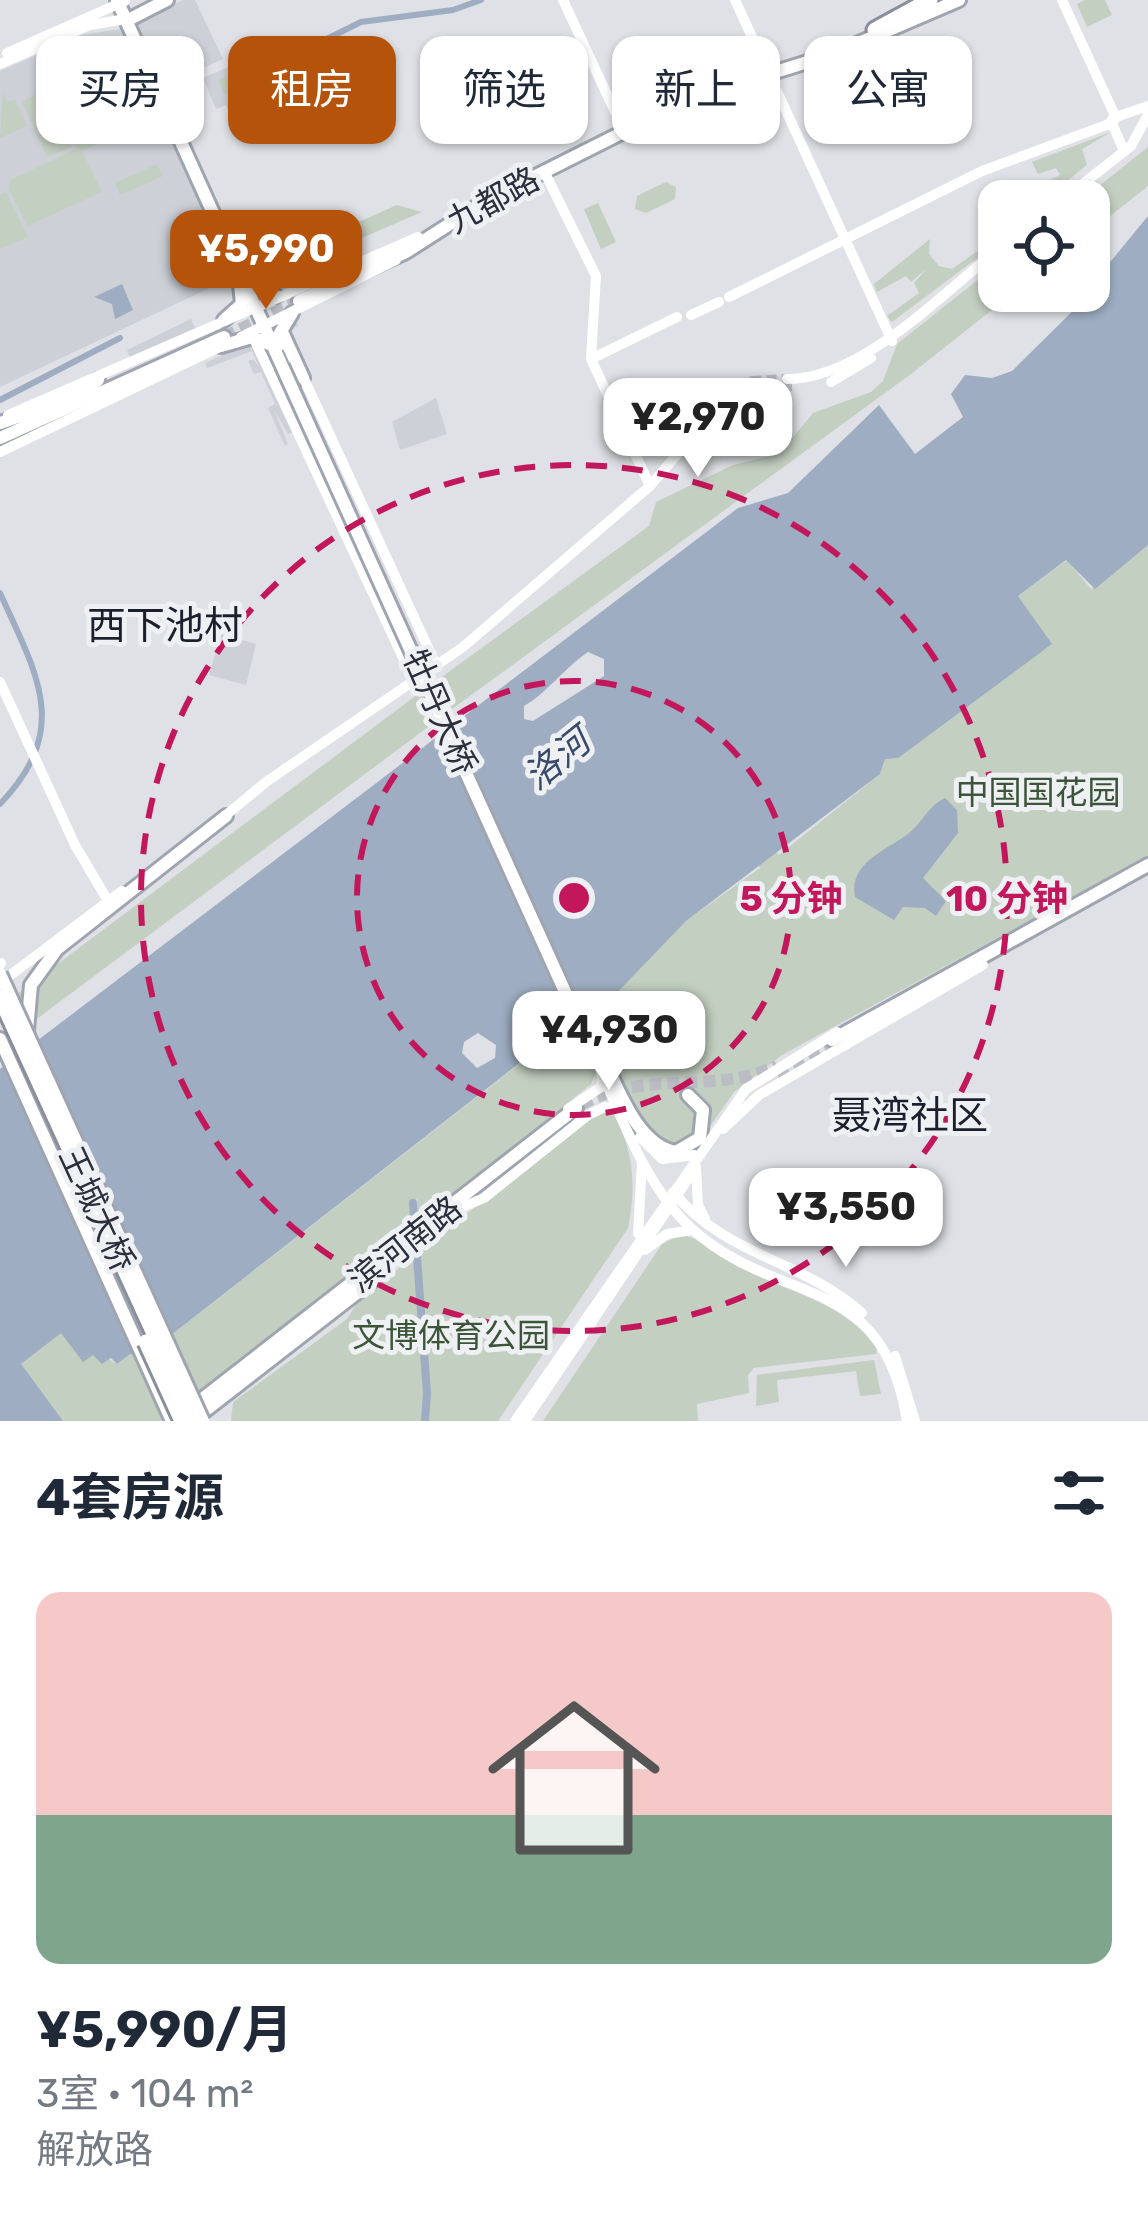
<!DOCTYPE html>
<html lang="zh">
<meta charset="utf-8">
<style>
:root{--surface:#fff;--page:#f6f6f7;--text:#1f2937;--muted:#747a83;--accent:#b45309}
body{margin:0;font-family:Rubik,"Noto Sans SC",sans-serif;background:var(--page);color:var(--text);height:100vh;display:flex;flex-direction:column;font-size:45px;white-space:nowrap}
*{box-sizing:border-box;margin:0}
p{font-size:39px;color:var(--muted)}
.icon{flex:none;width:66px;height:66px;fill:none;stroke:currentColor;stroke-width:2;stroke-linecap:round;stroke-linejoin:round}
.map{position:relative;height:1421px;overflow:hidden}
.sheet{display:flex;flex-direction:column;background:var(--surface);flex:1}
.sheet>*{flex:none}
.hud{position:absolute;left:36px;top:36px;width:1077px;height:108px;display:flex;gap:24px}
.buttons{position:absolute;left:978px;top:180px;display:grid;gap:24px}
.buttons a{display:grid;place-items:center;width:132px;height:132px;border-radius:24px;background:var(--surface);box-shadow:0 3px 9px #0004;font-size:60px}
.price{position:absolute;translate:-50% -102px;padding:0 27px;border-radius:24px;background:#fff;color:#222;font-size:39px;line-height:78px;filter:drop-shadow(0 3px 6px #0008)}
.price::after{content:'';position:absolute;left:50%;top:72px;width:36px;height:27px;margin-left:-18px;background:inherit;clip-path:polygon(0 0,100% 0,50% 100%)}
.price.active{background:var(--accent);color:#fff}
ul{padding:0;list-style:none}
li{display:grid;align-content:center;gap:24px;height:636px;padding:0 36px}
li span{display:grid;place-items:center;height:372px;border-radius:24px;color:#555}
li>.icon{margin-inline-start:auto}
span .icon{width:216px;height:216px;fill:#fffc;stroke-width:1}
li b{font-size:51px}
h2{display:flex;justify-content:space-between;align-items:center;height:144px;padding:0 36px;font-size:51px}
.tag{padding:0 42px;border-radius:24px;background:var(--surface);box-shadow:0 3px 9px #0004;font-size:42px;line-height:108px}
.tag.active{background:var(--accent);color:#fff}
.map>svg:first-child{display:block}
</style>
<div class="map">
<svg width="1148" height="1421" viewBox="0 0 1148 1421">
<rect width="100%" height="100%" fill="#dfe1e6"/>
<path fill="#cdd0d7" d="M 183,0 L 195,0 L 223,59 L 149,93 L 235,276 L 0,387 L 0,71 L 82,35 L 120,29 Z
M 697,46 L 705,83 L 631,108 L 615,73 Z
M 268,50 L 293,106 L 238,131 L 226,105 L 216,109 L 203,78 Z
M 280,285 L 258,299 L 273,332 L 296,322 L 298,326 L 262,343 L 301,429 L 288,434 L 274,410 L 288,444 L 285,446 L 268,408 L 275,404 L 261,372 L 254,374 L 248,361 L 253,359 L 259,367 L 252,351 L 207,368 L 205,363 L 268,334 L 254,301 L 227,308 Z
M 191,319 L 195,328 L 131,359 L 127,350 Z
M 436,398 L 447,434 L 400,450 L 392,422 Z
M 221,634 L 256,644 L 246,685 L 209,675 Z"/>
<path fill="#c3cfc1" d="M 1085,0 L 1105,0 L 1112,15 L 1087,27 L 1077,4 Z
M 500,54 L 505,66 L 465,83 L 460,71 Z
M 255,63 L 262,76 L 224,94 L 218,80 Z
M 674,64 L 684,73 L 655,90 L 646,89 L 643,82 Z
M 47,88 L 72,147 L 47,157 L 22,102 Z
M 3,93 L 7,102 L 15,100 L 27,126 L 0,138 Z
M 90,129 L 97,144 L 82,151 L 102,192 L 27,226 L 9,190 L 10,180 L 77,149 L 72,137 Z
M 1111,132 L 1082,149 L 1087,165 L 1042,201 L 1032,188 L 1060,175 L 1056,168 L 1038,174 L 1032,162 Z
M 1148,147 L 1148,186 L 1089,233 L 1089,201 L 1080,201 Z
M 157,164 L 163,176 L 120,195 L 115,183 Z
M 666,182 L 676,187 L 675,199 L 646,213 L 635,209 L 637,196 Z
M 6,192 L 28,237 L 0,249 L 0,195 Z
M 598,203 L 616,242 L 601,249 L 584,209 Z
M 397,205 L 422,212 L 350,243 L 343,229 Z
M 930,239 L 929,254 L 939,266 L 952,269 L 989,243 L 992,247 L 892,322 L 887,316 L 919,293 L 914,283 L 927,268 L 911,282 L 906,276 L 877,292 L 874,284 Z
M 999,263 L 999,291 L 1016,291 L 911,374 L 452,709 L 439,679 L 649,526 L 656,502 L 733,465 L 779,454 L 813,413 L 871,392 L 883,381 L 897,344 Z
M 1148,545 L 1148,856 L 782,1055 L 734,1092 L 704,1135 L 698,1108 L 698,1134 L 675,1150 L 649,1135 L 590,1016 L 686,921 L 760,868 L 757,863 L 775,850 L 779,855 L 880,774 L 885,759 L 1051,645 L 1018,596 L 1067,560 L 1091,589 Z
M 422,691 L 436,721 L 22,1030 L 8,1001 Z
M 576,1027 L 597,1070 L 591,1084 L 418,1225 L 417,1199 L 410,1203 L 410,1231 L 202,1395 L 165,1340 L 541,1047 L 549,1049 Z
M 606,1110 L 613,1110 C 633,1153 637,1180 628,1228 L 498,1421 L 231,1421 L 233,1402 L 347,1319 L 359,1300 L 583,1121 Z
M 680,1235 C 700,1237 713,1253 730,1262 C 783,1293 836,1296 877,1347 L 876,1354 L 754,1368 L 748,1375 L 749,1393 L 697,1404 L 698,1421 L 543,1421 L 662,1244 Z
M 61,1332 L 117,1364 L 130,1354 L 143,1357 L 173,1421 L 63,1421 L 20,1365 Z
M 874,1360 L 881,1394 L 860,1396 L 856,1371 L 777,1380 L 779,1402 L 756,1406 L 757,1375 Z"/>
<path fill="#9eadc2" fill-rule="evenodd" d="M 1148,216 L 1148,545 L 1095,589 L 1066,560 L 1018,596 L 1052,644 L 898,758 L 885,759 L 880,774 L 686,921 L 610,1000 L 549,1049 L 540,1047 L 143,1357 L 130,1354 L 117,1364 L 111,1358 L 102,1364 L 93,1355 L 83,1362 L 61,1333 L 21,1364 L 63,1421 L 0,1421 L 0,1069 L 738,508 L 788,493 L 879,405 L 915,454 L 963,417 L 951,394 L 965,375 L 992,378 L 1012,371 L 1087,297 L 1110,297 L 1090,270 L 1111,261 ZM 588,652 L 604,659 L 604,676 L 533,721 L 524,719 L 524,706 C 546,694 563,669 588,652 ZM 478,1033 L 496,1045 L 495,1058 L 477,1068 L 462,1053 L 464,1042 Z
M 122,284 L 133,310 L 115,319 L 112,304 L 94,297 Z
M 945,798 L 957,810 L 958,833 L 923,878 L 946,901 L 936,916 L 925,908 L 903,907 L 894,920 L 855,897 C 848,862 888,850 909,833 C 923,822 928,806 945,798 Z"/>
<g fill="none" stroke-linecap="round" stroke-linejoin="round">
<path stroke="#9eadc2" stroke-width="6" d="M 278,63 L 361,22 L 453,10 L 481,0
M 0,400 L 120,338
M 0,593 C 37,675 72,729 0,804"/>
<path stroke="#9eadc2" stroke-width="8" d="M 413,1203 L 427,1393 L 425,1421"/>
<path stroke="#bbbdc4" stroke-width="10" stroke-dasharray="10 5" stroke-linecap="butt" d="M 715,407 L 752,381 L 787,379
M 707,429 C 730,397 753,387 792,386"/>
<path stroke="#bbbdc4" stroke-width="12" stroke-dasharray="12 6" stroke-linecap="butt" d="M 224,337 L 299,301
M 777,1074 L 834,1044
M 581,1105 C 642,1069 714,1095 777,1066"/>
<g stroke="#9fa5b0" stroke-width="18">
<path id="primary" d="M 117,0 L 282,366
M 132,18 L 167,0
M 253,287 L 276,296
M 299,301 L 406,252 L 484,202 L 689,99 L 833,54 L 959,0
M 224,320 L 242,304 L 240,285
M 277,338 L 292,313
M 279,345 L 283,334 L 303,378
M 221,346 L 252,337 L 269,344
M 0,423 L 73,397 L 98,380
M 0,438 L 224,337
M 27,1030 L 31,985 L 57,949 L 226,816
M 0,1039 L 172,1421
M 832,1040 L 1148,865
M 601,1053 C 617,1086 637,1146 676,1152 L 700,1138 L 703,1110 L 688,1095
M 193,1420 L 376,1278
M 174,1421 L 576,1108"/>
</g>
<g stroke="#888e9b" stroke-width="21">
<path id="highway" d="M 875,30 L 930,0"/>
</g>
<path stroke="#fff" stroke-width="10" d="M 563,0 L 624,131
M 735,0 L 892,341
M 7,53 L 125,1
M 0,64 L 90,25 L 132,18
M 1113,118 L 1148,106
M 1111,121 L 1124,151
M 544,171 L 596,276 L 591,359 L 650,486
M 1061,201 L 1131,146 L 1148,115
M 729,297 L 982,171 L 1112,123 L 1116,118 L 1062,0
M 691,315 L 719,302
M 241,337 L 396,260
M 254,339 L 413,679
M 591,359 L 677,317
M 300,370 L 437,667
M 787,379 C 862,379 941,294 999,249
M 831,382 L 871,358
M 8,415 L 418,237
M 0,452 L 224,345
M 0,682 L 75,845 L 108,901
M 220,820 L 266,782 L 463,647 L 650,486 L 705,422
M 0,965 L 1,963
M 0,983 L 122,891
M 595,1058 C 621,1115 645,1186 691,1228 C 778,1308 883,1269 907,1421
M 568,1109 L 601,1087 L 602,1074
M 723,1129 L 759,1095 L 983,965
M 640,1137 L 662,1159 L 694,1155
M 696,1167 L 698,1205 L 705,1219
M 673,1192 C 727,1257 803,1260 862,1313
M 465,1206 L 484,1198 L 588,1115 L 605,1107 L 619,1110
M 638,1234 L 642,1164
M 645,1250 L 667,1234 L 692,1230
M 895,1356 L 915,1421
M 515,1421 L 746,1089 L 837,1032
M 525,1421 L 688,1179"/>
<use href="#primary" stroke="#fff" stroke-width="12"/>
<use href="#highway" stroke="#fff" stroke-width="15"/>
<g stroke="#9fa5b0" stroke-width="18" stroke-linecap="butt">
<path id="primary-bridge" d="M 282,366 L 595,1058
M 0,974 L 203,1421"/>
</g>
<g stroke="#888e9b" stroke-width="21" stroke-linecap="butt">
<path id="highway-bridge" d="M 0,997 L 194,1421
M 146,1342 L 182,1421"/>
</g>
<use href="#primary-bridge" stroke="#fff" stroke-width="12"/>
<use href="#highway-bridge" stroke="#fff" stroke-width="15"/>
</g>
<g fill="none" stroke="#c2185b" stroke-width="6" stroke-dasharray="21 15">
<circle cx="574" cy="898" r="217"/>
<circle cx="574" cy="898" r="433"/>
</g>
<g text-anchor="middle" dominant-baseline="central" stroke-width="10" stroke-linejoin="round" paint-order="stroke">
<g font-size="33" fill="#2a2f3b" stroke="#eef0f4">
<text transform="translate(493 200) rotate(-29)">九都路</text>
<text transform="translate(440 712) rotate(66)">牡丹大桥</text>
<text transform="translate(97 1209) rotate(65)">王城大桥</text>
<text transform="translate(405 1244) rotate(-38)">滨河南路</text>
</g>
<g font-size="33" fill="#3c5539" stroke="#eef0f4">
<text x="1038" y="792">中国国花园</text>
<text x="451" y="1335">文博体育公园</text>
</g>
<g font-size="36" font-style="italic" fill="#394b6a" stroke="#eef0f4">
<text transform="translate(557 759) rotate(-39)">洛河</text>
</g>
<g font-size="39" fill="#1c202c" stroke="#eef0f4">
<text x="165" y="626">西下池村</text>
<text x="910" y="1116">聂湾社区</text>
</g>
</g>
<circle cx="574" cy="898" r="18" fill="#c2185b" stroke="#eef0f4" stroke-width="6"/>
<g font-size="36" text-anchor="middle" font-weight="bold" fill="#c2185b" stroke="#eef0f4" stroke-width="10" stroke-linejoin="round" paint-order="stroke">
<text x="791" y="911">5 分钟</text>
<text x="1007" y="911">10 分钟</text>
</g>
</svg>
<div class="buttons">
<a><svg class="icon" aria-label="locate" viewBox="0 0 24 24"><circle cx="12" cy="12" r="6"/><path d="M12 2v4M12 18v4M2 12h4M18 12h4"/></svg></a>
</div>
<b class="price active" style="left:266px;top:312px">¥5,990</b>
<b class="price" style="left:698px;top:480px">¥2,970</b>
<b class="price" style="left:609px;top:1093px">¥4,930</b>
<b class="price" style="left:846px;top:1270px">¥3,550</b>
<div class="hud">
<a class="tag">买房</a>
<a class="tag active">租房</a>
<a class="tag">筛选</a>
<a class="tag">新上</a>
<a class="tag">公寓</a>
</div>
</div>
<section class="sheet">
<h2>4套房源<svg class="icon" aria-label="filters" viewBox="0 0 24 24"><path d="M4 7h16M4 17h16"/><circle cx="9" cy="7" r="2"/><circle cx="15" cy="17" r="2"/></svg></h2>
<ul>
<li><span style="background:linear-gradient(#f6c9c9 60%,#7fa58c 0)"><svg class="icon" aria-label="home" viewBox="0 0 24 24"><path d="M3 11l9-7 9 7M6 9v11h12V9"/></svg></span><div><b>¥5,990/月</b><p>3室 · 104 m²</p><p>解放路</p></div></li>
</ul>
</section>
